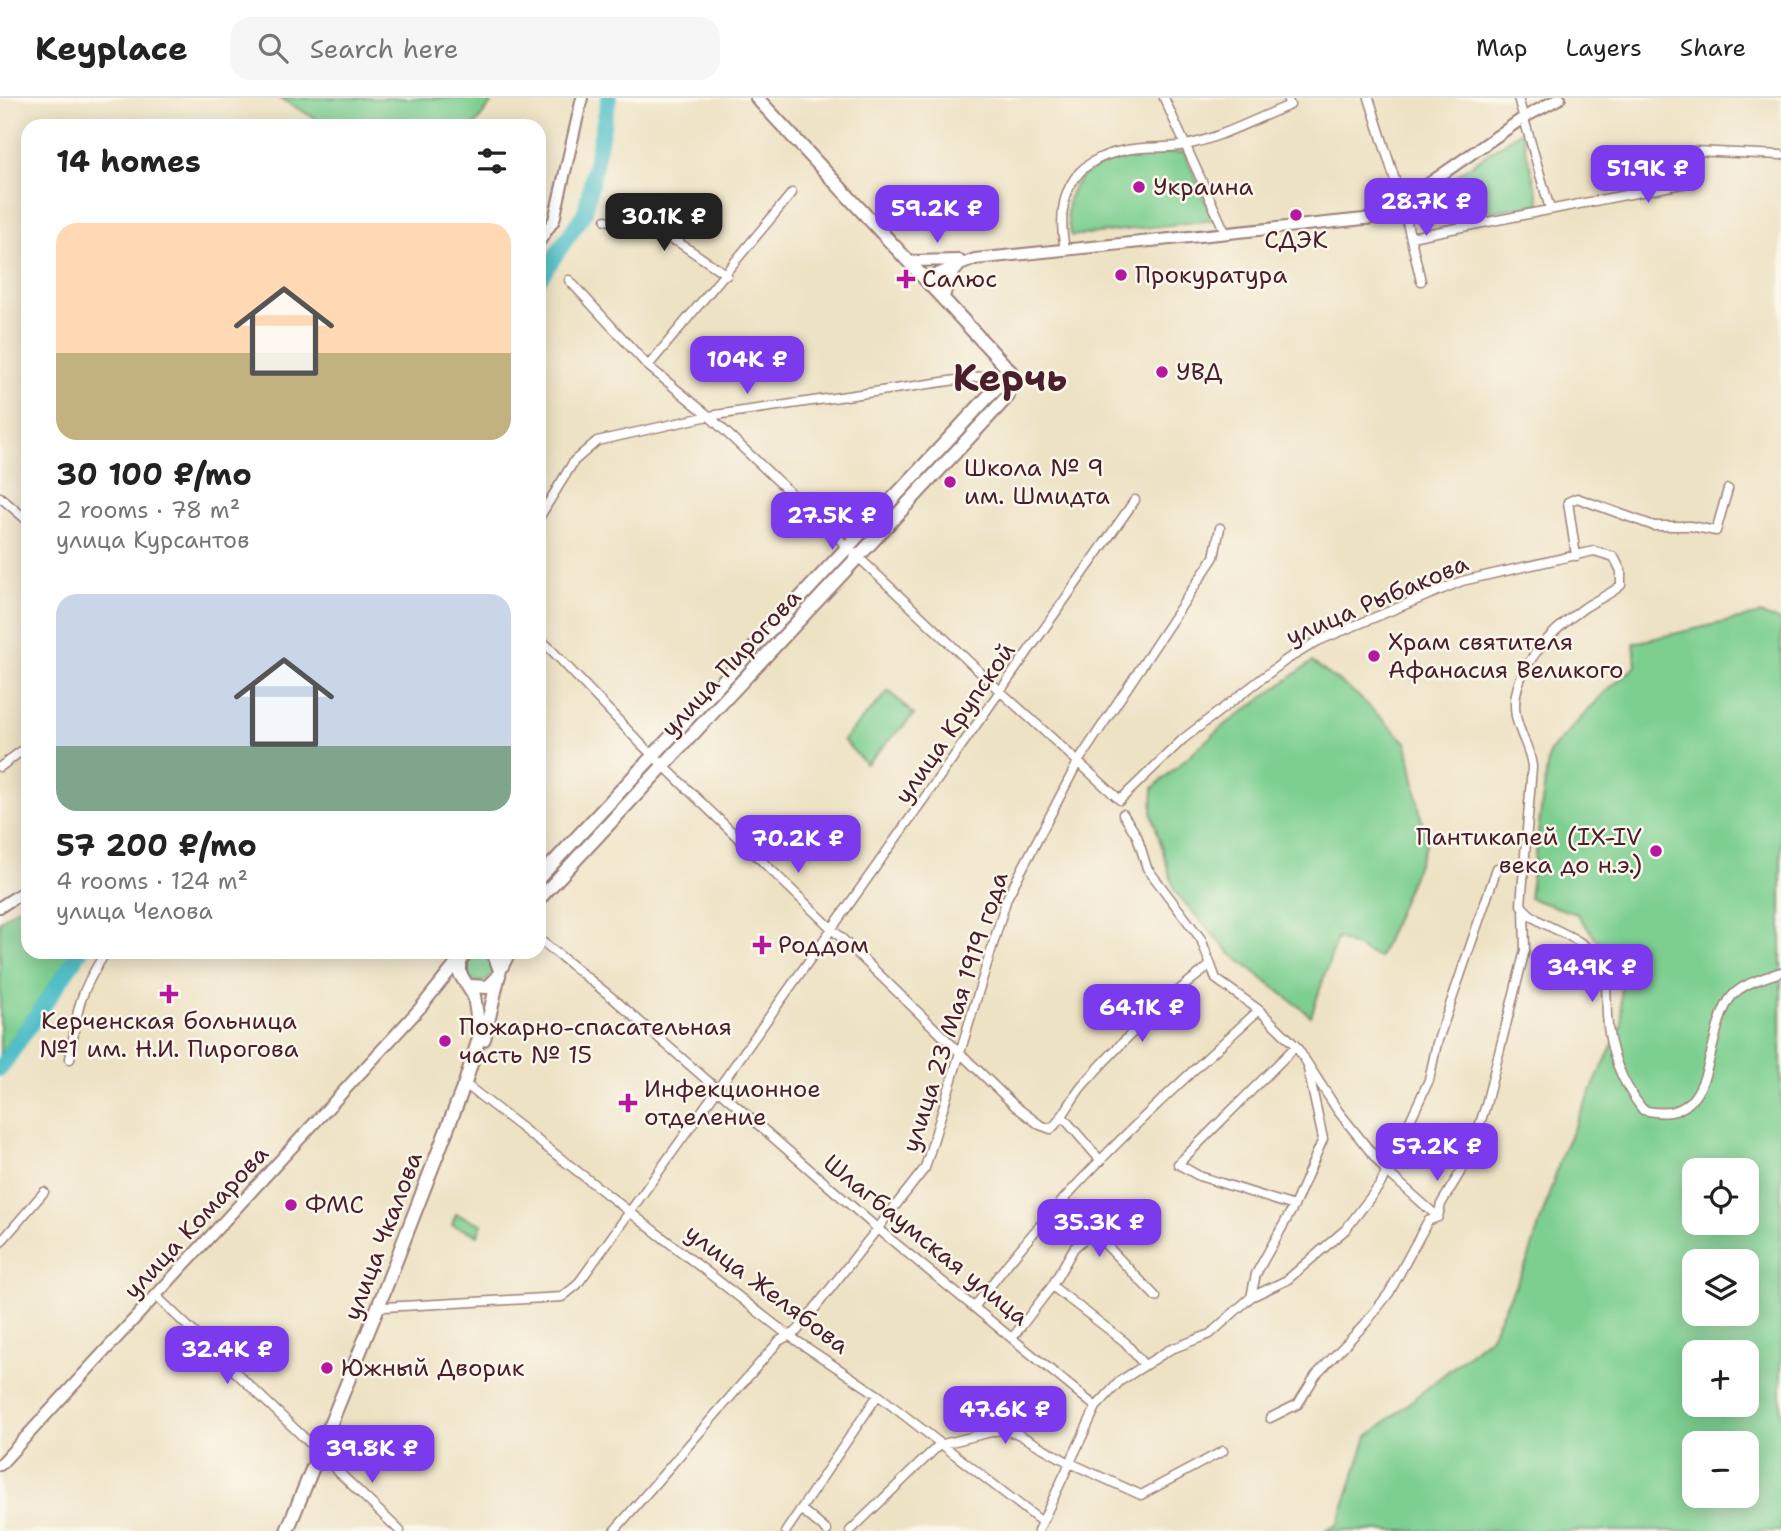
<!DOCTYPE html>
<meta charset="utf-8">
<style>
:root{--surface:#fff;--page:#f6f6f6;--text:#222;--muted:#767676;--line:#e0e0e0;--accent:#7c3aed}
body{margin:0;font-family:"Shantell Sans",sans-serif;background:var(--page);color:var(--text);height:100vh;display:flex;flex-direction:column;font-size:26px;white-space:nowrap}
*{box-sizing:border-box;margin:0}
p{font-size:23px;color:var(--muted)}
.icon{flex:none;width:38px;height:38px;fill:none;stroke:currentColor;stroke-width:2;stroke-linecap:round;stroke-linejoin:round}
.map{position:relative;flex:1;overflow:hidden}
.details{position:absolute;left:21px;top:21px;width:525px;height:840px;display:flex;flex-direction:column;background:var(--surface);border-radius:21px;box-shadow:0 4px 18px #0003}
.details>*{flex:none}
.controls{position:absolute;left:1682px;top:1060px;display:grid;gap:14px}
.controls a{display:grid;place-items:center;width:77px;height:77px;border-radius:14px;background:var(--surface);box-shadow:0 4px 18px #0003;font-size:35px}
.price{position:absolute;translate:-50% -60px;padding:0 16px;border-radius:14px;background:var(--accent);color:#fff;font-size:23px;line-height:46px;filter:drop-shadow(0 2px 4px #0008)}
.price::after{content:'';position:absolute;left:50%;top:42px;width:21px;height:16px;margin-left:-10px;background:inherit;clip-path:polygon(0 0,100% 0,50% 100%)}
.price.selected{background:#222;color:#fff}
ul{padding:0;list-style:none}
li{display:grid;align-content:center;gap:14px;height:371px;padding:0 35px}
li span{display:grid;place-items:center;height:217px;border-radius:21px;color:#555}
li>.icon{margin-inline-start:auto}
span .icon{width:126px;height:126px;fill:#fffc;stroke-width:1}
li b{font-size:30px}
h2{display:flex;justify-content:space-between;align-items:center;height:84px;padding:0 35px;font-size:30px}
header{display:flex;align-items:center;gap:42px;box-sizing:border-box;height:98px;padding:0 35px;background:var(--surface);border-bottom:2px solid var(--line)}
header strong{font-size:33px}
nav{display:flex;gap:38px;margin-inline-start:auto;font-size:24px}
.search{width:490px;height:63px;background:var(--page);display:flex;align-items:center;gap:18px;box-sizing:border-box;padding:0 24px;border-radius:21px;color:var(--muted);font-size:26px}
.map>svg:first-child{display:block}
</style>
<header>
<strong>Keyplace</strong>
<div class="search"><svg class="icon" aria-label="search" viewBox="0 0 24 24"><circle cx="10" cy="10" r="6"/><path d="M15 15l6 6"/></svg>Search here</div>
<nav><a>Map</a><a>Layers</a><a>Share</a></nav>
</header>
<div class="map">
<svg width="1781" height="1433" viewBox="0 0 1781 1433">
<rect width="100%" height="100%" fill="#fbf7ec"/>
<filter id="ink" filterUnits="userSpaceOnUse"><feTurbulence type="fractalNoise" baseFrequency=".0143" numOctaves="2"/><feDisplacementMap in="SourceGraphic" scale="14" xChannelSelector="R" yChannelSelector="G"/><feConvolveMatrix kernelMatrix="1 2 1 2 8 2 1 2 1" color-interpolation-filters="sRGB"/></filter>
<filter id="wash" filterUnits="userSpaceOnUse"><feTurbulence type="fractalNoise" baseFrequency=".00686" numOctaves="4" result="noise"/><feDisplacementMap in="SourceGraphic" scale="28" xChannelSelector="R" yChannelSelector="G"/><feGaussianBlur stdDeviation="1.57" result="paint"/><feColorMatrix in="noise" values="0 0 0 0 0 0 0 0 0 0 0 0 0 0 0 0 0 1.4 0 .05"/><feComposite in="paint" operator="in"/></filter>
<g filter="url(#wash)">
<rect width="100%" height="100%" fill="#eee2c4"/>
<path fill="#7dcf90" stroke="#64775e" stroke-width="2" fill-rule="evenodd" d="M 279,0 L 495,0 L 474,28 L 329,28 Z
M 1521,33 L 1540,106 L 1427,123 L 1422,101 Z
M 1184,54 L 1214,122 L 1071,138 C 1049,59 1131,59 1184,54 Z
M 1001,285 L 1010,288 L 866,441 L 861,441 Z
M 845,459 L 847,464 L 667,655 L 661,657 Z
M 1760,516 L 1781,523 L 1781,1433 L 1325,1433 L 1338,1426 L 1367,1339 L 1490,1239 L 1528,1162 L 1563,1053 L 1622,927 L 1620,872 L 1577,816 L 1529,800 L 1549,655 L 1604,595 L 1636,568 L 1634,545 ZM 1694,1073 L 1746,1073 L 1746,1125 L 1694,1125 ZM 1694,1164 L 1746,1164 L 1746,1216 L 1694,1216 ZM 1694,1255 L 1746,1255 L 1746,1307 L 1694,1307 ZM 1694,1346 L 1746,1346 L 1746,1398 L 1694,1398 Z
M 1312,564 L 1357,597 L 1407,645 L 1426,746 L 1379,860 L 1337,840 L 1311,918 L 1230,855 L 1175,794 L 1152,716 L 1153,690 L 1217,633 Z
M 889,593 L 914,617 L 866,666 L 843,642 Z
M 654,664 L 654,671 L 539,788 L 539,779 Z
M 28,802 L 28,854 L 72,854 L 0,958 L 0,823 Z
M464 869a15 15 0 1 1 30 0a15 15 0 1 1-30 0Z
M 456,1116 L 482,1126 L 478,1137 L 452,1127 Z"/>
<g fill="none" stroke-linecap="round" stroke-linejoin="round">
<path stroke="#51bfc8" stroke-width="16" d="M 539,181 L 585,114 L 609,0
M 0,971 L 80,854"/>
</g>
</g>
<g filter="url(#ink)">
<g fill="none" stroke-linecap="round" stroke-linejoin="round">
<g stroke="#9c8078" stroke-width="11">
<path id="street" d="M 1164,0 L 1225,134
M 1369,0 L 1402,104 L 1421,183
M 1518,0 L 1550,111
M 606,122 L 678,144 L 727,177
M 1411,139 L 1692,84 L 1694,53 L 1781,57
M 1065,151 C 1055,99 1071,62 1126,52 C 1145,48 1165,51 1185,47 C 1215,42 1260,19 1290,7 L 1287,0
M 569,182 L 648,268 L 709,318 L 1000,593 L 1120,702 L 1183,641 L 1286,562 L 1318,543 L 1462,483 L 1594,453 L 1614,459 L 1621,473 L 1621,487 C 1610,497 1597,501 1584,510 C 1552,532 1508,574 1516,618 C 1519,636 1531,651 1532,669 L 1521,807 C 1542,835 1586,833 1601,869 C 1608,883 1606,902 1607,917 C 1609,953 1621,984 1643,1012 C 1717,1031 1703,944 1729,902 C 1739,886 1764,880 1781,874
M 648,268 L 792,95
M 0,399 L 28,423
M 539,420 L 574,363 L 597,343 L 709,318 L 1011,274
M 1576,458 L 1568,404 L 1577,400 L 1654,428 L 1690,428 L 1716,433 L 1728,391
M 539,539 L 641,646 L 1015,1008 L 1040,1027 L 1051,1031 C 1065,1018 1071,1001 1083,987 C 1122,943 1164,901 1211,867
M 0,669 L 28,648
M 1123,716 L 1137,738 L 1147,770 L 1201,841 L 1216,881 L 1259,912 L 1296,948 L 1338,1013 L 1386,1073 L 1438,1119
M 539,841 L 615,902 L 878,1131 L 1096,1309
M 70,961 C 77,912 78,896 106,854
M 469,989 L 788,1237 L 878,1297 L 1042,1424
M 1062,1018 L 1101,1063
M 1063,1102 L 1156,1199
M 1294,1108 L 1199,1078 L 1178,1066 L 1296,948
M 0,1145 L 44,1094
M 1052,1188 L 1125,1244 L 1144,1267
M 156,1198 L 320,1355
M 1251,1199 L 1256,1176 L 1294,1108 L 1323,1041 L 1308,971
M 976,1207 C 1058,1095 1157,1005 1259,912
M 384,1209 L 562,1199 L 577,1187 C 765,927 950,664 1135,402
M 1013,1239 L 1052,1188 L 1074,1150 L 1093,1133
M 1270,1320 L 1298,1306 L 1316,1277 L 1365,1226 L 1389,1195 L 1428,1123 L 1438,1119 L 1441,1106 L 1469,1060 L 1485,1010 L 1525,852 L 1524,811
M 324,1360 L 400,1433
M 801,1411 L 827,1433
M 614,1433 L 779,1243 L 797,1233 L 925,1070 L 1007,800 L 1078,664 L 1214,459 L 1220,430
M 786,1433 L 878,1297
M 850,1433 L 939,1347 L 999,1332 L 1016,1335 L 1068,1364 L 1141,1397 L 1223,1353
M 1038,1433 L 1096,1309 L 1120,1283 L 1169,1252 L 1210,1236 L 1251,1199 L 1287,1182 L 1346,1131 L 1380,1087 L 1429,982 L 1437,945 L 1497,770"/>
</g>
<g stroke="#9c8078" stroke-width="14">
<path id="secondary" d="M 539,144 L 554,122 L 582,0
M 909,163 L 959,162
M 925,181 L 975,161 L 1374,120 L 1402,104 L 1523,20 L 1560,0
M 943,201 L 951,178 L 960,167
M 0,809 L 28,791
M 0,1367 L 421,909 L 462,858"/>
</g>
<g stroke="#9c8078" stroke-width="16">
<path id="primary" d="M 757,0 L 1011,274
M 539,780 L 1011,274
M 539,801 L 1008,298 L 1011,274
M 493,854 L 500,872
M 470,888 L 488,889 L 499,878
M 484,941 L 500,872 L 509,854
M 287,1433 L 378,1209 L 465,985 L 480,937 L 474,898 L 460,876 L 460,864 L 466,854"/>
</g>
<use href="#street" stroke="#fff" stroke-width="8"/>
<use href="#secondary" stroke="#fff" stroke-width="10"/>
<use href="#primary" stroke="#fff" stroke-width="12"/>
</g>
</g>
<g fill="#b5179e" stroke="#fbf7ec" stroke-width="2.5">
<circle cx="1139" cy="89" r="7"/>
<circle cx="1296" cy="117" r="7"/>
<circle cx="1121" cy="177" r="7"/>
<path d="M902.5 170.5h7v7h7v7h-7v7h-7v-7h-7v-7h7z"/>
<circle cx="1162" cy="274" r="7"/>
<circle cx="950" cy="384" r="7"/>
<circle cx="1374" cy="558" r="7"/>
<circle cx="1656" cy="753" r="7"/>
<path d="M758.5 836.5h7v7h7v7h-7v7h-7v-7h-7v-7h7z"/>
<path d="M165.5 885.5h7v7h7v7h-7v7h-7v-7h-7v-7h7z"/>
<circle cx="445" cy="943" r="7"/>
<path d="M624.5 994.5h7v7h7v7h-7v7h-7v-7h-7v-7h7z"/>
<circle cx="291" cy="1107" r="7"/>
<circle cx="327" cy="1270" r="7"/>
</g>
<g text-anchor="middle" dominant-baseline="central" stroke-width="5" stroke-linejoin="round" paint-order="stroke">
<g font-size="24" fill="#4a1f2b" stroke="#fbf7ec" text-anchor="start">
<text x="1153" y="89">Украина</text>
<text x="1296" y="142" text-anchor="middle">СДЭК</text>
<text x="1135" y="177">Прокуратура</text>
<text x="922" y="181">Салюс</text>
<text x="1176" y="274">УВД</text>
<text x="964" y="370">Школа № 9<tspan x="964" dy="28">им. Шмидта</tspan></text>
<text x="1388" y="544">Храм святителя<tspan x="1388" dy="28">Афанасия Великого</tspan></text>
<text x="1642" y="739" text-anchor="end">Пантикапей (IX-IV<tspan x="1642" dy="28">века до н.э.)</tspan></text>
<text x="778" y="847">Роддом</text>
<text x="169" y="923" text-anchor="middle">Керченская больница<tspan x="169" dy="28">№1 им. Н.И. Пирогова</tspan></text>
<text x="459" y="929">Пожарно-спасательная<tspan x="459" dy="28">часть № 15</tspan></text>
<text x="644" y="991">Инфекционное<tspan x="644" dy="28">отделение</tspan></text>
<text x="305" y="1107">ФМС</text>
<text x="341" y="1270">Южный Дворик</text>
</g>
<g font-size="24" fill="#4a1f2b" stroke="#fbf7ec">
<text transform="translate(1377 502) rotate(-23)">улица Рыбакова</text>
<text transform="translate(731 565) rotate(-47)">улица Пирогова</text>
<text transform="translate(955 625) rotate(-55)">улица Крупской</text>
<text transform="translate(955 914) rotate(-72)">улица 23 Мая 1919 года</text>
<text transform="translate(196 1124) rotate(-47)">улица Комарова</text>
<text transform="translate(383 1138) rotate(-69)">улица Чкалова</text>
<text transform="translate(926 1142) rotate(39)">Шлагбаумская улица</text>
<text transform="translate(767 1191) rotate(37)">улица Желябова</text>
</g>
<g font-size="38" font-weight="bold" fill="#4a1f2b" stroke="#fbf7ec">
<text x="1010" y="279">Керчь</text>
</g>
</g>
</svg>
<div class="controls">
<a><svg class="icon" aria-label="locate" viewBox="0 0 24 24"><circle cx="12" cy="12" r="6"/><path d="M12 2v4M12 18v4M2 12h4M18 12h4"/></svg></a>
<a><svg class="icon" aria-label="layers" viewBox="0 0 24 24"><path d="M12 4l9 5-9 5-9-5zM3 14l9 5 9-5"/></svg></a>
<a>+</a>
<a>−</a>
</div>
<b class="price" style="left:1648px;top:107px">51.9K ₽</b>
<b class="price" style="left:1426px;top:140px">28.7K ₽</b>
<b class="price" style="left:937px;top:147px">59.2K ₽</b>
<b class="price selected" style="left:664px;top:155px">30.1K ₽</b>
<b class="price" style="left:747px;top:298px">104K ₽</b>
<b class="price" style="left:832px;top:454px">27.5K ₽</b>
<b class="price" style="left:798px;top:777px">70.2K ₽</b>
<b class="price" style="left:1592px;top:906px">34.9K ₽</b>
<b class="price" style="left:1142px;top:946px">64.1K ₽</b>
<b class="price" style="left:1437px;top:1085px">57.2K ₽</b>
<b class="price" style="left:1099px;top:1161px">35.3K ₽</b>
<b class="price" style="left:227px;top:1288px">32.4K ₽</b>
<b class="price" style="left:1005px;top:1348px">47.6K ₽</b>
<b class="price" style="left:372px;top:1387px">39.8K ₽</b>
<section class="details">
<h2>14 homes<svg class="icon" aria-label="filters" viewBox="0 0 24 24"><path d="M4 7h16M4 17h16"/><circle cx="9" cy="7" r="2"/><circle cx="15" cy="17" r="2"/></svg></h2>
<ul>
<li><span style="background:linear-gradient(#ffd9b3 60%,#c2b280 0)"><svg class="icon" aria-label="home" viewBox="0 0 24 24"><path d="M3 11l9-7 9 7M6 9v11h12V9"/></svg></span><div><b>30 100 ₽/mo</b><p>2 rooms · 78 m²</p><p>улица Курсантов</p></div></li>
<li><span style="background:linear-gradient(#c9d6e8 70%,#7fa58c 0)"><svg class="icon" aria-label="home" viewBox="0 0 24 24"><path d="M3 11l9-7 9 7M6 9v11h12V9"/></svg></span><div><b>57 200 ₽/mo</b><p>4 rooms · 124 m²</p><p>улица Челова</p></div></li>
</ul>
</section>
</div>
